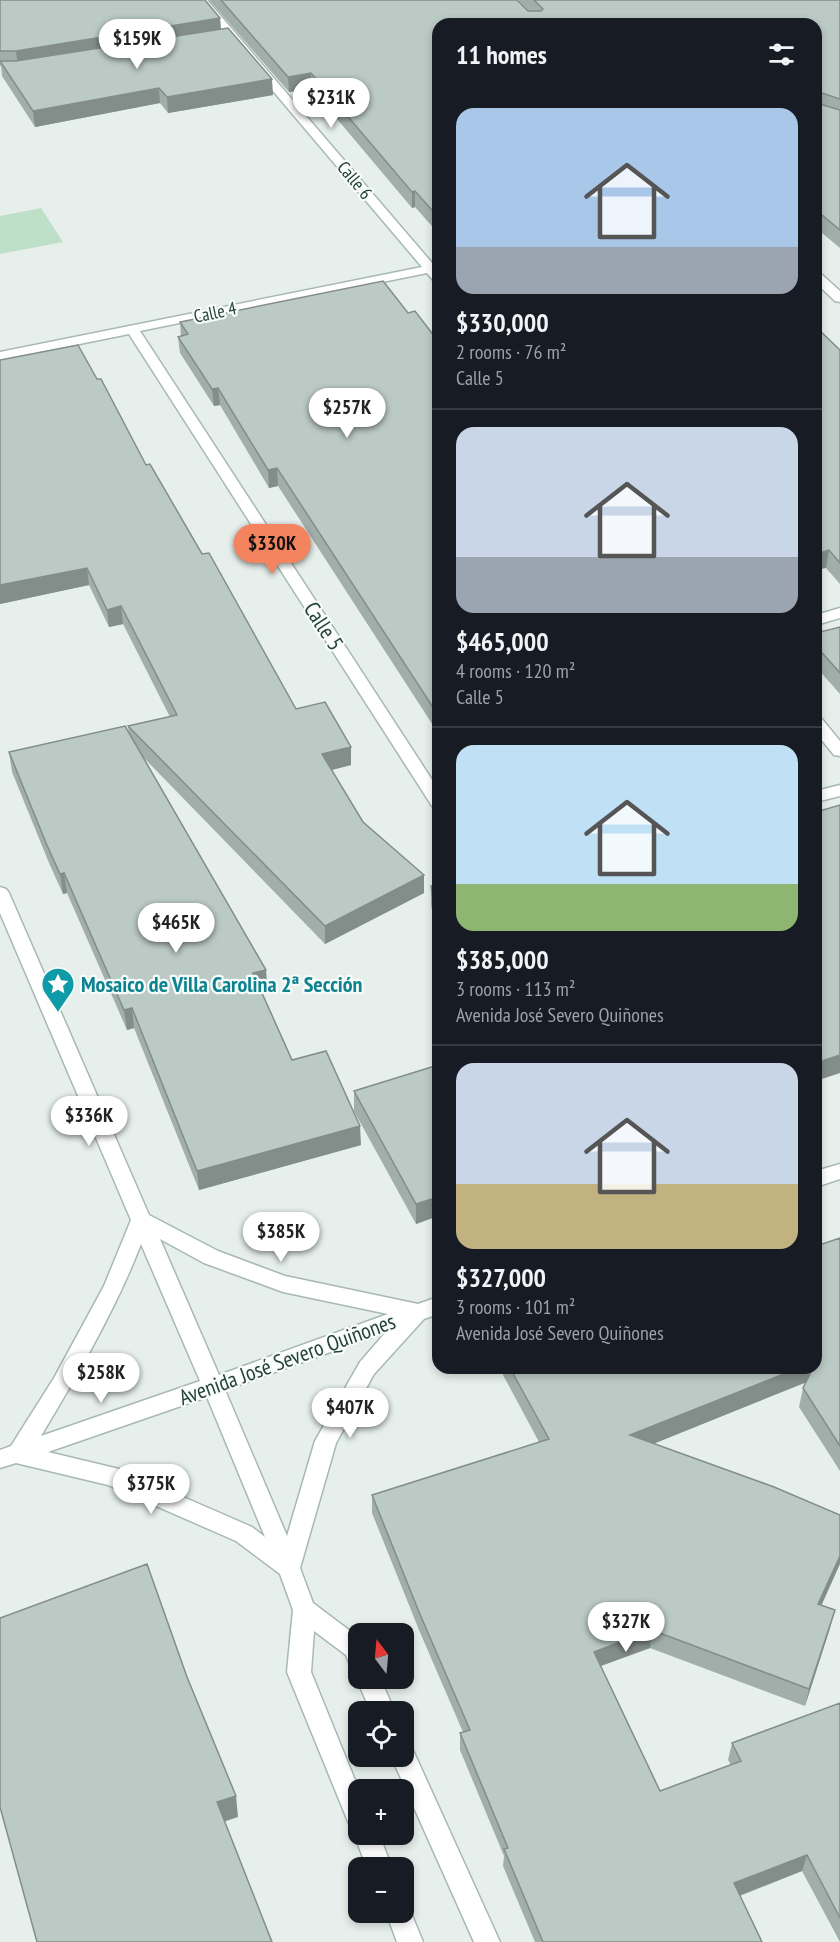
<!DOCTYPE html>
<meta charset="utf-8">
<style>
:root{--surface:#171b24;--page:#20242c;--text:#f1f3f6;--muted:#9ea1a6;--line:#363941;--accent:#f4845f}
body{margin:0;font-family:"PT Sans Narrow",sans-serif;background:var(--page);color:var(--text);height:100vh;display:flex;flex-direction:column;font-size:22px;white-space:nowrap}
*{box-sizing:border-box;margin:0}
p{font-size:20px;color:var(--muted)}
.icon{flex:none;width:33px;height:33px;fill:none;stroke:currentColor;stroke-width:2;stroke-linecap:round;stroke-linejoin:round}
.map{position:relative;flex:1;overflow:hidden}
.sheet{position:absolute;left:432px;top:18px;width:390px;height:1356px;display:flex;flex-direction:column;background:var(--surface);border-radius:18px;box-shadow:0 3px 9px #0003}
.sheet>*{flex:none}
.needle{width:39px;rotate:344deg}
.controls{position:absolute;left:348px;top:1623px;display:grid;gap:12px}
.controls a{display:grid;place-items:center;width:66px;height:66px;border-radius:12px;background:var(--surface);box-shadow:0 3px 9px #0003;font-size:30px}
.price{position:absolute;translate:-50% -51px;padding:0 14px;border-radius:21px;background:#fff;color:#222;font-size:20px;line-height:39px;filter:drop-shadow(0 2px 3px #0008)}
.price::after{content:'';position:absolute;left:50%;top:36px;width:18px;height:14px;margin-left:-9px;background:inherit;clip-path:polygon(0 0,100% 0,50% 100%)}
.price.current{background:var(--accent);color:#111}
ul{padding:0;list-style:none}
li{display:grid;align-content:center;gap:12px;height:318px;padding:0 24px}
li+li{border-top:2px solid var(--line)}
li span{display:grid;place-items:center;height:186px;border-radius:18px;color:#555}
li>.icon{margin-inline-start:auto}
span .icon{width:108px;height:108px;fill:#fffc;stroke-width:1}
li b{font-size:26px}
h2{display:flex;justify-content:space-between;align-items:center;height:72px;padding:0 24px;font-size:26px}
.map>svg:first-child{display:block}
</style>
<div class="map">
<svg width="840" height="1942" viewBox="0 0 840 1942">
<rect width="100%" height="100%" fill="#e6efeb"/>
<path fill="#bfe0c8" d="M 41,208 L 63,242 L 0,254 L 0,216 Z"/>
<g fill="none" stroke-linecap="round" stroke-linejoin="round">
<g stroke="#a8b8b2" stroke-width="3">
<path id="minor" d="M 196,0 L 207,0 L 438,270 L 437,281 L 433,280 L 427,273 L 140,331 L 438,789 L 438,807 L 432,806 L 129,334 L 0,360 L 0,352 L 422,267 Z
M 816,272 L 820,273 L 840,291 L 840,302 L 835,301 L 816,283 Z
M 840,608 L 840,618 L 816,625 L 816,615 Z
M 816,718 L 822,719 L 840,741 L 840,756 L 834,755 L 816,733 Z
M 840,785 L 840,796 L 816,802 L 816,791 Z"/>
</g>
<g stroke="#a8b8b2" stroke-width="3">
<path id="tertiary" d="M 0,887 L 6,889 L 9,893 L 149,1215 L 218,1251 L 285,1276 L 418,1304 L 438,1297 L 438,1314 L 424,1319 L 374,1374 L 336,1443 L 300,1568 L 313,1603 L 358,1637 L 358,1668 L 350,1665 L 346,1655 L 314,1631 L 311,1672 L 359,1790 L 358,1834 L 379,1834 L 392,1868 L 367,1868 L 354,1834 L 357,1827 L 349,1824 L 287,1672 L 293,1610 L 280,1574 L 236,1541 L 108,1485 L 16,1463 L 0,1468 L 0,1450 L 11,1446 L 54,1378 L 104,1286 L 131,1220 L 0,913 ZM 160,1239 L 204,1263 L 283,1292 L 388,1314 L 219,1375 ZM 141,1244 L 200,1381 L 41,1436 C 78,1374 115,1311 141,1244 ZM 386,1332 L 360,1362 L 315,1441 L 287,1536 L 225,1390 ZM 207,1397 L 265,1537 L 252,1527 L 119,1469 L 48,1452 Z
M 840,1164 L 840,1179 L 816,1187 L 816,1171 Z
M 358,1673 L 358,1678 L 380,1678 L 395,1712 L 371,1712 L 356,1678 Z
M 404,1745 L 412,1748 L 500,1942 L 474,1942 L 391,1756 L 404,1756 Z
M 404,1902 L 407,1903 L 423,1942 L 397,1942 L 386,1912 L 404,1912 Z"/>
</g>
<use href="#minor" fill="#fff" fill-rule="evenodd"/>
<use href="#tertiary" fill="#fff" fill-rule="evenodd"/>
</g>
<path fill="#a1aea9" d="M 0,0 L 220,18 L 221,29 L 273,95 L 168,113 L 160,103 L 35,127 L 2,76 L 1,66 L 0,66 Z
M 209,0 L 517,0 L 529,11 L 518,0 L 840,0 L 840,248 L 816,228 L 816,24 L 438,24 L 438,233 L 415,207 L 412,208 L 311,88 L 289,92 Z
M 408,313 L 438,341 L 438,733 L 278,486 L 269,488 L 220,405 L 214,406 L 180,353 L 178,337 L 181,336 L 180,322 Z
M 840,350 L 840,584 L 826,568 Z
M 0,360 L 146,465 L 296,709 L 351,765 L 332,770 L 363,822 L 424,893 L 325,944 L 144,758 L 266,970 L 267,989 L 261,991 L 292,1060 L 361,1145 L 199,1190 L 134,1028 L 127,1030 L 67,893 L 63,894 L 49,863 L 12,772 L 9,752 L 129,733 L 128,726 L 170,717 L 123,624 L 109,627 L 89,585 L 0,604 Z
M 840,627 L 840,694 L 816,667 L 816,633 Z
M 431,886 L 438,886 L 438,950 L 431,904 Z
M 438,1065 L 438,1216 L 416,1224 L 354,1111 L 354,1091 Z
M 840,1238 L 840,1471 L 799,1407 L 803,1388 L 806,1382 L 653,1444 L 821,1605 L 830,1628 L 805,1706 L 650,1648 L 601,1666 L 660,1791 L 731,1765 L 728,1760 L 732,1743 L 840,1703 L 840,1942 L 802,1871 L 740,1896 L 762,1942 L 535,1942 L 503,1866 L 504,1856 L 460,1750 L 460,1733 L 463,1732 L 419,1630 L 372,1513 L 372,1495 L 539,1442 L 503,1375 L 503,1368 L 816,1368 Z"/>
<path fill="#838d89" d="M 220,18 L 221,33 L 18,66 L 16,51 Z
M 311,73 L 311,88 L 289,92 L 288,77 Z
M 272,79 L 273,95 L 168,113 L 167,97 Z
M 159,88 L 160,103 L 35,127 L 33,111 Z
M 819,92 L 817,108 L 816,94 Z
M 415,191 L 415,207 L 412,208 L 412,192 Z
M 218,388 L 220,405 L 214,406 L 212,389 Z
M 277,468 L 278,486 L 269,488 L 268,470 Z
M 829,550 L 826,568 L 816,570 L 816,554 Z
M 87,568 L 89,585 L 0,604 L 0,585 Z
M 121,606 L 123,624 L 109,627 L 107,610 Z
M 351,747 L 351,765 L 323,772 L 322,754 Z
M 64,873 L 67,893 L 63,894 L 60,874 Z
M 424,875 L 424,893 L 325,944 L 325,926 Z
M 266,970 L 267,989 L 255,993 L 253,973 Z
M 132,1008 L 134,1028 L 127,1030 L 124,1010 Z
M 840,1055 L 840,1073 L 816,1081 L 816,1063 Z
M 360,1126 L 361,1145 L 199,1190 L 197,1171 Z
M 438,1197 L 438,1216 L 416,1224 L 416,1204 Z
M 799,1368 L 815,1368 L 812,1380 L 628,1454 L 630,1435 Z
M 840,1556 L 840,1564 L 814,1622 L 818,1604 Z
M 835,1610 L 830,1628 L 805,1706 L 809,1689 Z
M 652,1630 L 650,1648 L 592,1669 L 594,1652 Z
M 236,1796 L 238,1817 L 220,1823 L 217,1802 Z
M 807,1855 L 802,1871 L 730,1899 L 734,1883 Z"/>
<path fill="#bbcac4" stroke="#838d89" stroke-width="1.5" d="M 0,0 L 205,0 L 220,18 L 16,51 L 0,51 Z
M 221,0 L 517,0 L 528,11 L 541,11 L 543,9 L 534,0 L 840,0 L 840,99 L 819,92 L 816,94 L 816,24 L 438,24 L 438,217 L 415,191 L 412,192 L 311,73 L 288,77 Z
M 228,28 L 272,79 L 167,97 L 159,88 L 33,111 L 0,61 L 16,61 Z
M 816,101 L 816,103 L 840,110 L 840,230 L 816,210 Z
M 383,281 L 408,313 L 415,311 L 438,341 L 438,715 L 277,468 L 268,470 L 218,388 L 212,389 L 178,337 L 188,334 L 180,322 Z
M 816,327 L 840,350 L 840,563 L 829,550 L 816,554 Z
M 78,345 L 97,379 L 101,379 L 146,465 L 150,464 L 202,554 L 209,553 L 296,709 L 325,702 L 351,747 L 322,754 L 363,822 L 424,875 L 325,926 L 128,726 L 177,715 L 121,606 L 107,610 L 87,568 L 0,585 L 0,360 Z
M 840,627 L 840,673 L 816,646 L 816,633 Z
M 125,726 L 266,970 L 253,973 L 292,1060 L 326,1051 L 360,1126 L 197,1171 L 132,1008 L 124,1010 L 64,873 L 60,874 L 46,843 L 9,752 Z
M 840,805 L 840,1055 L 816,1063 L 816,960 L 819,959 L 816,956 L 816,812 Z
M 431,886 L 438,886 L 438,931 Z
M 438,1065 L 438,1197 L 416,1204 L 354,1091 Z
M 840,1238 L 840,1446 L 803,1388 L 813,1368 L 816,1368 L 816,1246 Z
M 510,1368 L 799,1368 L 630,1435 L 774,1487 L 840,1515 L 840,1556 L 818,1604 L 835,1610 L 809,1689 L 652,1630 L 594,1652 L 660,1791 L 741,1761 L 732,1743 L 840,1703 L 840,1918 L 807,1855 L 734,1883 L 762,1942 L 543,1942 L 504,1849 L 508,1848 L 460,1733 L 470,1730 L 419,1612 L 372,1495 L 549,1439 Z
M 147,1564 L 187,1677 L 236,1796 L 217,1802 L 272,1942 L 37,1942 L 0,1807 L 0,1618 Z"/>
<defs>
<g id="sight-pin" transform="scale(1.725)"><path d="M0 17L-7.5 6A9.5 9.5 0 1 1 7.5 6Z" fill="#0f9aa8" stroke="#f7fbf9"/><path d="M0-6L1.8-2.2L6-1.7L2.9 1.2L3.7 5.4L0 3.3L-3.7 5.4L-2.9 1.2L-6-1.7L-1.8-2.2Z" fill="#fff"/></g>
</defs>
<g fill-rule="evenodd">
<use href="#sight-pin" x="58" y="984"/>
</g>
<g text-anchor="middle" dominant-baseline="central" stroke-width="4.5" stroke-linejoin="round" paint-order="stroke">
<g font-size="18" fill="#24423a" stroke="#f7fbf9">
<text transform="translate(355 180) rotate(50)">Calle 6</text>
<text transform="translate(215 312) rotate(-12)">Calle 4</text>
</g>
<g font-size="22" fill="#24423a" stroke="#f7fbf9">
<text transform="translate(324 626) rotate(57)">Calle 5</text>
<text transform="translate(287 1359) rotate(-20)">Avenida José Severo Quiñones</text>
</g>
<g font-size="22" font-weight="bold" fill="#0d838f" stroke="#f7fbf9" text-anchor="start">
<text x="81" y="984">Mosaico de Villa Carolina 2ª Sección</text>
</g>
</g>
</svg>
<div class="controls">
<a><svg class="needle" viewBox="-14 -14 28 28"><path d="M0-13l5 13h-10z" fill="#e53935"/><path d="M0 13l5-13h-10z" fill="#9ea1a6"/></svg></a>
<a><svg class="icon" aria-label="locate" viewBox="0 0 24 24"><circle cx="12" cy="12" r="6"/><path d="M12 2v4M12 18v4M2 12h4M18 12h4"/></svg></a>
<a>+</a>
<a>−</a>
</div>
<b class="price" style="left:137px;top:70px">$159K</b>
<b class="price" style="left:331px;top:129px">$231K</b>
<b class="price" style="left:347px;top:439px">$257K</b>
<b class="price current" style="left:272px;top:575px">$330K</b>
<b class="price" style="left:176px;top:954px">$465K</b>
<b class="price" style="left:89px;top:1147px">$336K</b>
<b class="price" style="left:281px;top:1263px">$385K</b>
<b class="price" style="left:101px;top:1404px">$258K</b>
<b class="price" style="left:350px;top:1439px">$407K</b>
<b class="price" style="left:151px;top:1515px">$375K</b>
<b class="price" style="left:626px;top:1653px">$327K</b>
<section class="sheet">
<h2>11 homes<svg class="icon" aria-label="filters" viewBox="0 0 24 24"><path d="M4 7h16M4 17h16"/><circle cx="9" cy="7" r="2"/><circle cx="15" cy="17" r="2"/></svg></h2>
<ul>
<li><span style="background:linear-gradient(#a9c7e8 75%,#9aa5b1 0)"><svg class="icon" aria-label="home" viewBox="0 0 24 24"><path d="M3 11l9-7 9 7M6 9v11h12V9"/></svg></span><div><b>$330,000</b><p>2 rooms · 76 m²</p><p>Calle 5</p></div></li>
<li><span style="background:linear-gradient(#c9d6e8 70%,#9aa5b1 0)"><svg class="icon" aria-label="home" viewBox="0 0 24 24"><path d="M3 11l9-7 9 7M6 9v11h12V9"/></svg></span><div><b>$465,000</b><p>4 rooms · 120 m²</p><p>Calle 5</p></div></li>
<li><span style="background:linear-gradient(#bfe0f5 75%,#8fb573 0)"><svg class="icon" aria-label="home" viewBox="0 0 24 24"><path d="M3 11l9-7 9 7M6 9v11h12V9"/></svg></span><div><b>$385,000</b><p>3 rooms · 113 m²</p><p>Avenida José Severo Quiñones</p></div></li>
<li><span style="background:linear-gradient(#c9d6e8 65%,#c2b280 0)"><svg class="icon" aria-label="home" viewBox="0 0 24 24"><path d="M3 11l9-7 9 7M6 9v11h12V9"/></svg></span><div><b>$327,000</b><p>3 rooms · 101 m²</p><p>Avenida José Severo Quiñones</p></div></li>
</ul>
</section>
</div>
